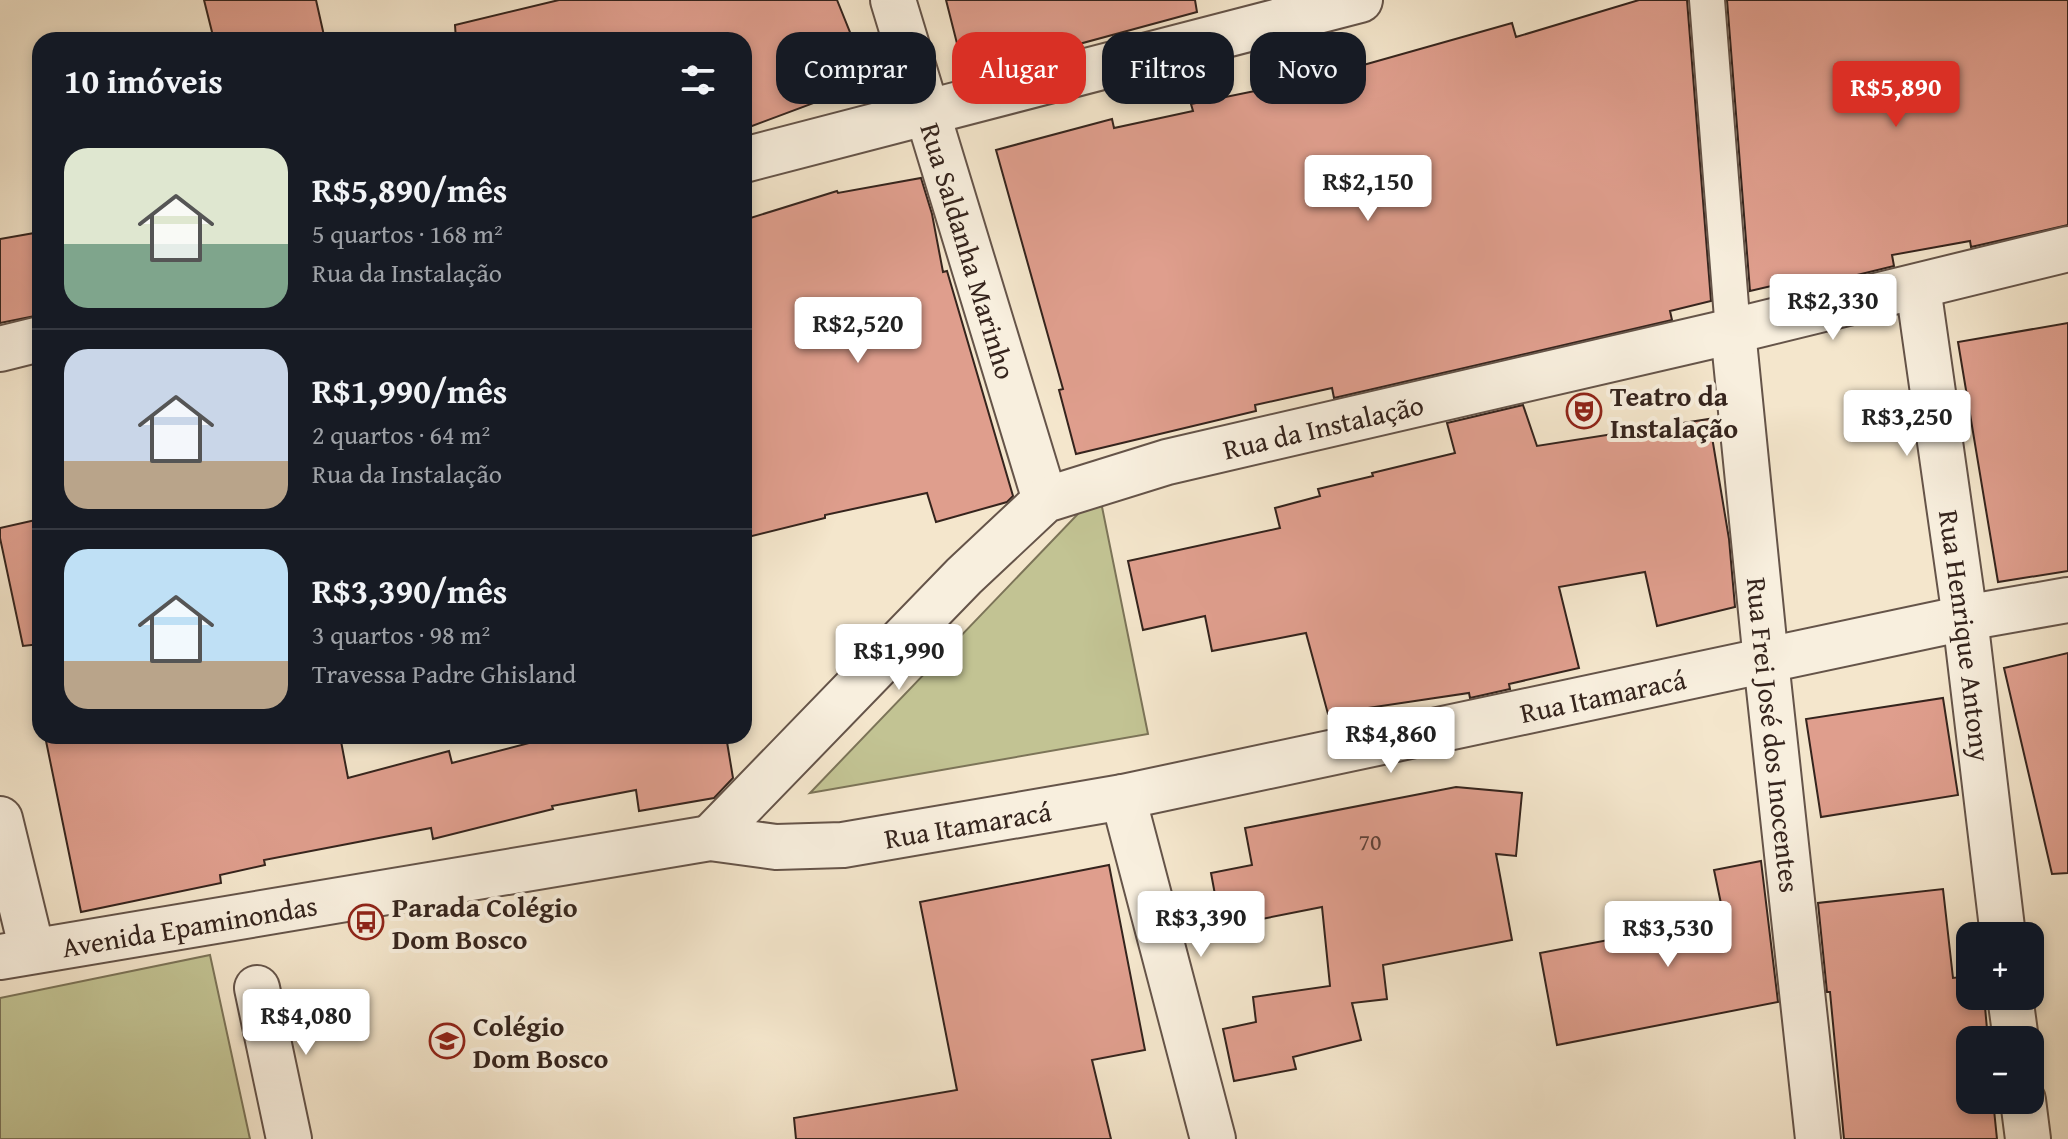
<!DOCTYPE html>
<html lang="pt">
<meta charset="utf-8">
<style>
:root{--surface:#171b24;--page:#20242c;--text:#f1f3f6;--muted:#9ea1a6;--line:#363941;--accent:#d93025}
body{margin:0;font-family:"Gentium Book Plus",serif;background:var(--page);color:var(--text);height:100vh;display:flex;flex-direction:column;font-size:30px;white-space:nowrap}
*{box-sizing:border-box;margin:0}
p{font-size:26px;color:var(--muted)}
.icon{flex:none;width:44px;height:44px;fill:none;stroke:currentColor;stroke-width:2;stroke-linecap:round;stroke-linejoin:round}
.map{position:relative;flex:1;overflow:hidden}
.drawer{position:absolute;left:32px;top:32px;width:720px;height:712px;display:flex;flex-direction:column;background:var(--surface);border-radius:24px;box-shadow:0 4px 12px #0003}
.drawer>*{flex:none}
.guide{position:absolute;left:776px;top:32px;width:760px;height:72px;display:flex;gap:16px}
.buttons{position:absolute;left:1956px;top:922px;display:grid;gap:16px}
.buttons a{display:grid;place-items:center;width:88px;height:88px;border-radius:16px;background:var(--surface);box-shadow:0 4px 12px #0003;font-size:40px}
.price{position:absolute;translate:-50% -68px;padding:0 18px;border-radius:8px;background:#fff;color:#222;font-size:26px;line-height:52px;filter:drop-shadow(0 2px 4px #0008)}
.price::after{content:'';position:absolute;left:50%;top:48px;width:24px;height:18px;margin-left:-12px;background:inherit;clip-path:polygon(0 0,100% 0,50% 100%)}
.price.on{background:var(--accent);color:#fff}
ul{padding:0;list-style:none}
li{display:flex;align-items:center;gap:24px;height:200px;padding:0 32px}
li+li{border-top:2px solid var(--line)}
li span{display:grid;place-items:center;flex:none;width:224px;height:160px;border-radius:24px;color:#555}
li>.icon{margin-inline-start:auto}
span .icon{width:96px;height:96px;fill:#fffc;stroke-width:1}
li b{font-size:34px}
h2{display:flex;justify-content:space-between;align-items:center;height:96px;padding:0 32px;font-size:34px}
.chip{padding:0 28px;border-radius:24px;background:var(--surface);box-shadow:0 4px 12px #0003;font-size:28px;line-height:72px}
.chip.on{background:var(--accent);color:#fff}
.map>svg:first-child{display:block}
</style>
<div class="map">
<svg width="2068" height="1139" viewBox="0 0 2068 1139">
<rect width="100%" height="100%" fill="#f4e6cc"/>
<filter id="stains"><feTurbulence type="fractalNoise" baseFrequency=".0025" numOctaves="4"/><feColorMatrix values="0 0 0 0 .2 0 0 0 0 .09 0 0 0 0 .02 0 0 0 .5 -.17"/></filter>
<radialGradient id="worn" r=".72"><stop offset=".6" stop-color="#630" stop-opacity="0"/><stop offset="1" stop-color="#630" stop-opacity=".3"/></radialGradient>
<path fill="#c2c393" stroke="#7c7458" stroke-width="2" d="M 1099,492 L 1148,734 L 810,793 Z
M 210,955 L 250,1139 L 0,1139 L 0,998 Z"/>
<path fill="#df9e8d" stroke="#35241d" stroke-width="2" d="M 204,0 L 316,0 L 325,40 L 214,40 Z
M 559,0 L 837,0 L 870,82 L 744,129 L 744,40 L 456,40 L 455,25 Z
M 946,0 L 1195,0 L 1197,12 L 965,75 Z
M 1639,0 L 1687,0 L 1711,301 L 1670,311 L 1672,320 L 1334,398 L 1332,388 L 1255,405 L 1256,411 L 1076,454 L 1059,390 L 1063,389 L 996,150 L 1112,119 L 1114,128 L 1193,111 L 1191,104 L 1255,91 L 1254,87 L 1328,75 L 1512,23 L 1516,37 Z
M 1727,0 L 2068,0 L 2068,225 L 1971,247 L 1970,241 L 1892,255 L 1894,266 L 1808,287 L 1806,278 L 1750,291 Z
M 921,178 L 932,214 L 943,272 L 947,271 L 1013,496 L 1007,502 L 936,522 L 927,493 L 825,515 L 825,518 L 744,538 L 744,220 L 837,191 L 838,193 Z
M 40,232 L 40,315 L 0,323 L 0,239 Z
M 2068,323 L 2068,571 L 1998,582 L 1958,342 Z
M 1523,405 L 1537,446 L 1709,419 L 1729,539 L 1735,607 L 1657,626 L 1645,572 L 1559,587 L 1579,668 L 1509,684 L 1510,689 L 1470,698 L 1469,693 L 1328,714 L 1306,633 L 1212,651 L 1205,616 L 1143,630 L 1128,561 L 1280,528 L 1275,508 L 1320,496 L 1318,489 L 1373,476 L 1372,473 L 1455,453 L 1447,423 Z
M 40,519 L 40,644 L 23,646 L 0,538 L 0,528 Z
M 2068,653 L 2068,873 L 2052,874 L 2004,668 Z
M 1943,698 L 1958,795 L 1821,817 L 1806,719 Z
M 45,736 L 340,736 L 348,778 L 449,751 L 452,763 L 556,736 L 726,736 L 733,778 L 714,798 L 639,811 L 636,790 L 552,806 L 553,809 L 433,839 L 431,828 L 264,860 L 265,865 L 220,875 L 221,883 L 81,912 Z
M 1456,787 L 1522,793 L 1516,856 L 1496,854 L 1512,940 L 1383,965 L 1387,999 L 1352,1003 L 1361,1040 L 1293,1057 L 1296,1069 L 1234,1081 L 1223,1029 L 1256,1022 L 1253,997 L 1330,986 L 1322,907 L 1221,927 L 1211,873 L 1252,865 L 1245,828 Z
M 1761,861 L 1778,1002 L 1557,1045 L 1540,953 L 1724,918 L 1714,870 Z
M 1109,865 L 1145,1050 L 1092,1060 L 1111,1139 L 796,1139 L 794,1118 L 957,1090 L 920,902 Z
M 1943,889 L 1953,978 L 1970,976 L 1970,996 L 1984,996 L 1988,1040 L 1970,1040 L 1970,1100 L 1993,1100 L 1997,1139 L 1844,1139 L 1830,992 L 1827,992 L 1818,903 Z"/>
<g fill="none" stroke-linecap="round" stroke-linejoin="round">
<g stroke="#655449" stroke-width="38">
<path id="pedestrian" d="M 1707,0 L 1733,331"/>
</g>
<g stroke="#655449" stroke-width="48">
<g id="minor">
<path id="s1" d="M 893,0 L 1045,500"/>
<path d="M 744,160 L 1360,0"/>
<path id="s2" d="M 1918,287 L 1965,618 L 2003,936"/>
<path id="s3" d="M 1733,331 L 1766,661 L 1818,1139"/>
<path d="M 0,349 L 40,339"/>
<path d="M 1123,797 L 1213,1139"/>
<path d="M 0,819 L 32,950"/>
<path d="M 257,988 L 289,1139"/>
<path d="M 2010,996 L 2016,1040"/>
<path d="M 2023,1100 L 2028,1139"/>
</g>
</g>
<g stroke="#655449" stroke-width="48">
<g id="tertiary">
<path id="s4" d="M 710,838 L 964,576 L 1045,500 L 1167,462 L 1733,331 L 2068,249"/>
<path id="s5" d="M 0,957 L 710,838 L 776,847 L 843,845 L 1123,797 L 1965,618 L 2068,600"/>
</g>
</g>
<use href="#pedestrian" stroke="#f8efde" stroke-width="34"/>
<use href="#minor" stroke="#f8efde" stroke-width="44"/>
<use href="#tertiary" stroke="#f8efde" stroke-width="44"/>
</g>
<defs>
<g id="theatre-ring" transform="scale(1.8)"><circle r="9.5" fill="#f8efde" stroke="#8f2418" stroke-width="1.5"/><path d="M-5-5.5Q0-4 5-5.5V0Q5 5 0 6Q-5 5-5 0ZM-3.3-2.5H-1v1.5H-3.3ZM1-2.5H3.3v1.5H1ZM-2.8 1Q0 5.5 2.8 1Z" fill="#8f2418"/></g>
<g id="bus-ring" transform="scale(1.8)"><circle r="9.5" fill="#f8efde" stroke="#8f2418" stroke-width="1.5"/><path d="M-5-6H5V4H4V6H2V4H-2V6H-4V4H-5ZM-3.5-4V0h7V-4ZM-3.5 1.2v1.5H-2V1.2ZM2 1.2v1.5H3.5V1.2Z" fill="#8f2418"/></g>
<g id="school-ring" transform="scale(1.8)"><circle r="9.5" fill="#f8efde" stroke="#8f2418" stroke-width="1.5"/><path d="M0-5L7-2L0 1L-7-2ZM-4 1L0 2.5L4 1V4Q0 6-4 4Z" fill="#8f2418"/></g>
</defs>
<g fill-rule="evenodd">
<use href="#theatre-ring" x="1584" y="411"/>
<use href="#bus-ring" x="366" y="922"/>
<use href="#school-ring" x="447" y="1041"/>
</g>
<g text-anchor="middle" dominant-baseline="central" stroke-width="8" stroke-linejoin="round" paint-order="stroke">
<g font-size="24" fill="#604239">
<text x="1370" y="841">70</text>
</g>
<g font-size="28" fill="#35241d" stroke="#f8efde">
<text stroke="none"><textPath href="#s1" startOffset="262">Rua Saldanha Marinho</textPath></text>
<text stroke="none"><textPath href="#s4" startOffset="764">Rua da Instalação</textPath></text>
<text stroke="none"><textPath href="#s2" startOffset="352">Rua Henrique Antony</textPath></text>
<text stroke="none"><textPath href="#s5" startOffset="1628">Rua Itamaracá</textPath></text>
<text stroke="none"><textPath href="#s3" startOffset="406">Rua Frei José dos Inocentes</textPath></text>
<text stroke="none"><textPath href="#s5" startOffset="980">Rua Itamaracá</textPath></text>
<text stroke="none"><textPath href="#s5" startOffset="192">Avenida Epaminondas</textPath></text>
</g>
<g font-size="28" font-weight="bold" fill="#35241d" stroke="#f8efde" text-anchor="start">
<text x="1610" y="395">Teatro da<tspan x="1610" dy="32">Instalação</tspan></text>
<text x="392" y="906">Parada Colégio<tspan x="392" dy="32">Dom Bosco</tspan></text>
<text x="473" y="1025">Colégio<tspan x="473" dy="32">Dom Bosco</tspan></text>
</g>
</g>
<rect width="100%" height="100%" filter="url(#stains)"/>
<rect width="100%" height="100%" fill="url(#worn)"/>
</svg>
<div class="buttons">
<a>+</a>
<a>−</a>
</div>
<b class="price on" style="left:1896px;top:129px">R$5,890</b>
<b class="price" style="left:1368px;top:223px">R$2,150</b>
<b class="price" style="left:1833px;top:342px">R$2,330</b>
<b class="price" style="left:858px;top:365px">R$2,520</b>
<b class="price" style="left:1907px;top:458px">R$3,250</b>
<b class="price" style="left:899px;top:692px">R$1,990</b>
<b class="price" style="left:1391px;top:775px">R$4,860</b>
<b class="price" style="left:1201px;top:959px">R$3,390</b>
<b class="price" style="left:1668px;top:969px">R$3,530</b>
<b class="price" style="left:306px;top:1057px">R$4,080</b>
<div class="guide">
<a class="chip">Comprar</a>
<a class="chip on">Alugar</a>
<a class="chip">Filtros</a>
<a class="chip">Novo</a>
</div>
<section class="drawer">
<h2>10 imóveis<svg class="icon" aria-label="filters" viewBox="0 0 24 24"><path d="M4 7h16M4 17h16"/><circle cx="9" cy="7" r="2"/><circle cx="15" cy="17" r="2"/></svg></h2>
<ul>
<li><span style="background:linear-gradient(#dfe7d0 60%,#7fa58c 0)"><svg class="icon" aria-label="home" viewBox="0 0 24 24"><path d="M3 11l9-7 9 7M6 9v11h12V9"/></svg></span><div><b>R$5,890/mês</b><p>5 quartos · 168 m²</p><p>Rua da Instalação</p></div></li>
<li><span style="background:linear-gradient(#c9d6e8 70%,#b9a48a 0)"><svg class="icon" aria-label="home" viewBox="0 0 24 24"><path d="M3 11l9-7 9 7M6 9v11h12V9"/></svg></span><div><b>R$1,990/mês</b><p>2 quartos · 64 m²</p><p>Rua da Instalação</p></div></li>
<li><span style="background:linear-gradient(#bfe0f5 70%,#b9a48a 0)"><svg class="icon" aria-label="home" viewBox="0 0 24 24"><path d="M3 11l9-7 9 7M6 9v11h12V9"/></svg></span><div><b>R$3,390/mês</b><p>3 quartos · 98 m²</p><p>Travessa Padre Ghisland</p></div></li>
</ul>
</section>
</div>
